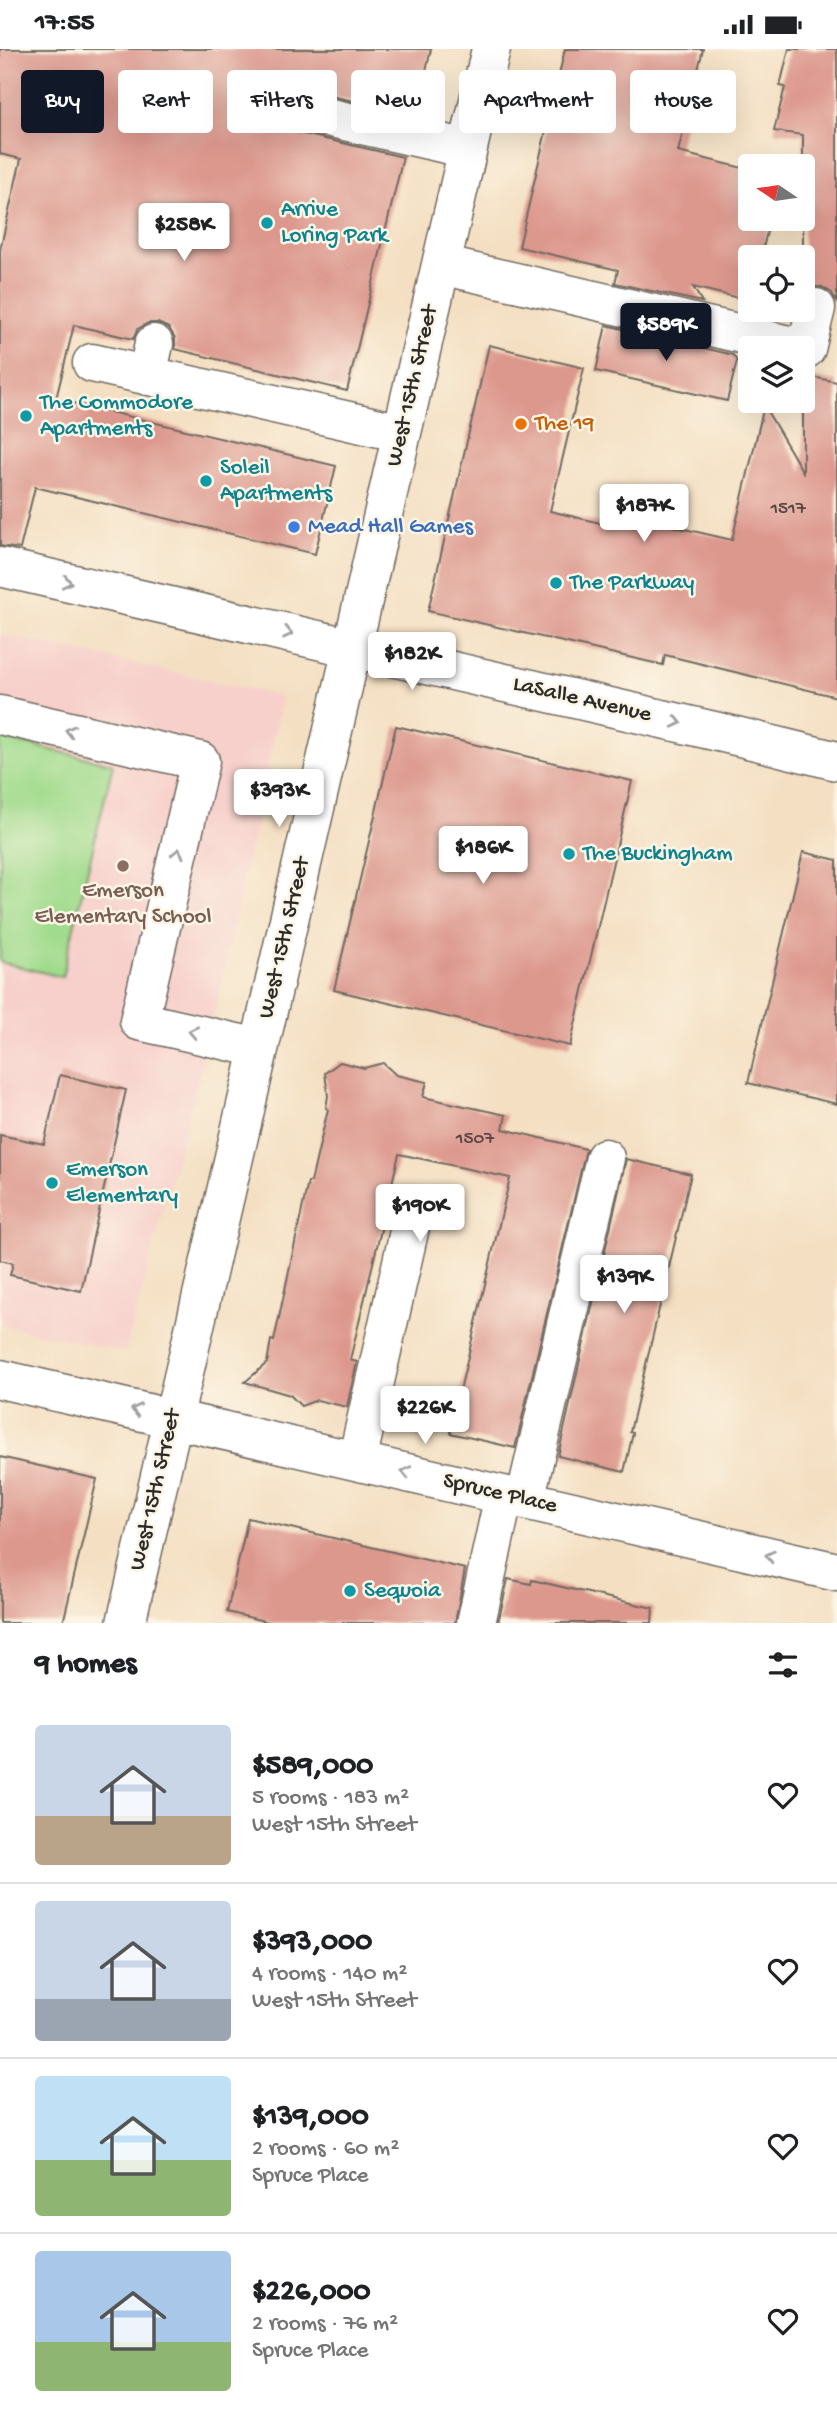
<!DOCTYPE html>
<meta charset="utf-8">
<style>
:root{--surface:#fff;--page:#f2f2f2;--text:#202124;--muted:#757577;--line:#e0e0e0;--accent:#111827}
body{margin:0;font-family:"Gochi Hand",sans-serif;background:var(--page);color:var(--text);height:100vh;display:flex;flex-direction:column;font-size:26px;white-space:nowrap}
*{box-sizing:border-box;margin:0}
p{font-size:23px;color:var(--muted)}
.icon{flex:none;width:38px;height:38px;fill:none;stroke:currentColor;stroke-width:2;stroke-linecap:round;stroke-linejoin:round}
.map{position:relative;height:1574px;overflow:hidden}
.drawer{display:flex;flex-direction:column;background:var(--surface);flex:1}
.drawer>*{flex:none}
.top-card{position:absolute;left:21px;top:21px;width:796px;height:63px;display:flex;gap:14px}
.needle{width:46px;rotate:283deg}
.fabs{position:absolute;left:738px;top:105px;display:grid;gap:14px}
.fabs a{display:grid;place-items:center;width:77px;height:77px;border-radius:7px;background:var(--surface);box-shadow:0 7px 28px #0002;font-size:35px}
.price{position:absolute;translate:-50% -60px;padding:0 16px;border-radius:7px;background:#fff;color:#222;font-size:23px;line-height:46px;filter:drop-shadow(0 2px 4px #0008)}
.price::after{content:'';position:absolute;left:50%;top:42px;width:21px;height:16px;margin-left:-10px;background:inherit;clip-path:polygon(0 0,100% 0,50% 100%)}
.price.selected{background:var(--accent);color:#fff}
ul{padding:0;list-style:none}
li{display:flex;align-items:center;gap:21px;height:175px;padding:0 35px}
li+li{border-top:2px solid var(--line)}
li span{display:grid;place-items:center;flex:none;width:196px;height:140px;border-radius:7px;color:#555}
li>.icon{margin-inline-start:auto}
span .icon{width:84px;height:84px;fill:#fffc;stroke-width:1}
li b{font-size:30px}
h2{display:flex;justify-content:space-between;align-items:center;height:84px;padding:0 35px;font-size:30px}
.tag{padding:0 24px;border-radius:7px;background:var(--surface);box-shadow:0 7px 28px #0002;font-size:24px;line-height:63px}
.tag.selected{background:var(--accent);color:#fff}
.status{display:flex;justify-content:space-between;align-items:center;height:49px;padding:0 35px;background:var(--surface);direction:ltr}
.status svg{height:19px;fill:currentColor}
.map>svg:first-child{display:block}
</style>
<div class="status"><b>17:55</b><svg viewBox="0 0 49 12"><path d="M0 12V9h3v3zM5 12V6h3v6zM10 12V3h3v9zM15 12V0h3v12zM26 1h20v11H26zM47 4h2v5h-2z"/></svg></div>
<div class="map">
<svg width="837" height="1574" viewBox="0 0 837 1574">
<rect width="100%" height="100%" fill="#fcf5e5"/>
<filter id="ink" filterUnits="userSpaceOnUse"><feTurbulence type="fractalNoise" baseFrequency=".0143" numOctaves="2"/><feDisplacementMap in="SourceGraphic" scale="14" xChannelSelector="R" yChannelSelector="G"/><feConvolveMatrix kernelMatrix="1 2 1 2 8 2 1 2 1" color-interpolation-filters="sRGB"/></filter>
<filter id="wash" filterUnits="userSpaceOnUse"><feTurbulence type="fractalNoise" baseFrequency=".00686" numOctaves="4" result="noise"/><feDisplacementMap in="SourceGraphic" scale="28" xChannelSelector="R" yChannelSelector="G"/><feGaussianBlur stdDeviation="1.57" result="paint"/><feColorMatrix in="noise" values="0 0 0 0 0 0 0 0 0 0 0 0 0 0 0 0 0 1.4 0 .05"/><feComposite in="paint" operator="in"/></filter>
<g filter="url(#wash)">
<rect width="100%" height="100%" fill="#f4dfc2"/>
<path fill="#f7d0cb" d="M 0,585 L 282,648 L 210,987 L 125,1303 L 0,1276 Z"/>
<path fill="#a1db8d" stroke="#66835c" stroke-width="2" d="M 0,689 L 113,715 L 62,928 L 0,913 Z"/>
<g id="blocks">
<path fill="#dd988e" d="M 0,0 L 431,0 L 416,66 L 304,41 L 294,41 L 284,47 L 279,57 L 279,69 L 285,78 L 295,83 L 403,108 L 347,342 L 175,300 L 175,289 L 169,279 L 158,274 L 148,274 L 138,280 L 133,290 L 74,276 L 56,350 L 336,417 L 315,505 L 35,438 L 20,500 L 0,497 L 0,201 L 21,110 L 0,105 Z
M 565,0 L 703,0 L 678,103 L 751,121 L 751,170 L 770,170 L 761,208 L 751,208 L 751,252 L 693,238 L 702,253 L 615,234 L 618,221 L 519,198 Z
M 789,0 L 837,0 L 837,253 L 832,244 L 822,238 L 811,238 L 803,242 L 803,86 L 774,82 L 785,38 L 780,37 Z
M 606,276 L 733,306 L 737,312 L 727,352 L 596,322 Z
M 489,296 L 584,319 L 550,462 L 617,478 L 620,465 L 732,491 L 764,357 L 803,423 L 803,326 L 837,333 L 837,648 L 665,606 L 663,616 L 428,562 Z
M 396,677 L 632,732 L 570,997 L 334,941 Z
M 803,803 L 837,811 L 837,1055 L 748,1034 Z
M 340,1013 L 364,1019 L 383,1014 L 396,1026 L 427,1033 L 423,1048 L 506,1066 L 503,1080 L 586,1100 L 515,1399 L 450,1384 L 510,1129 L 399,1105 L 350,1311 L 357,1313 L 347,1358 L 317,1351 L 301,1357 L 290,1346 L 245,1333 L 267,1314 L 271,1291 L 274,1292 L 308,1133 L 311,1133 L 328,1060 L 326,1059 L 328,1047 L 325,1024 Z
M 60,1026 L 126,1041 L 81,1242 L 10,1226 L 13,1214 L 0,1211 L 0,1086 L 44,1095 Z
M 626,1110 L 691,1125 L 630,1383 L 633,1384 L 624,1423 L 558,1407 Z
M 0,1408 L 97,1430 L 63,1574 L 0,1574 Z
M 248,1469 L 465,1520 L 455,1574 L 272,1574 L 227,1563 Z
M 508,1530 L 531,1535 L 532,1531 L 653,1559 L 652,1574 L 498,1574 Z"/>
</g>
</g>
<g filter="url(#ink)">
<use href="#blocks" fill-opacity="0" stroke="#716a60" stroke-width="2"/>
<g fill="none" stroke-linecap="round" stroke-linejoin="round">
<g stroke="#716a60" stroke-width="41">
<path id="minor" d="M 300,62 L 468,100
M 441,216 L 802,299
M 806,300 L 816,259
M 92,314 L 402,384
M 147,327 L 154,295
M 0,518 L 736,687 L 837,712
M 0,666 L 200,712 L 139,972 L 259,999
M 0,1330 L 837,1523
M 357,1412 L 410,1178
M 525,1451 L 605,1109
M 126,1574 L 491,0
M 476,1574 L 504,1446"/>
</g>
<use href="#minor" stroke="#fff" stroke-width="38"/>
</g>
<defs><path id="oneway-chevron" d="M-2-3.5L2.5 0L-2 3.5" fill="none" stroke-width="1.6" stroke-linecap="round" stroke-linejoin="round" transform="scale(1.75)"/></defs>
<g stroke="#a0a0a0">
<use href="#oneway-chevron" transform="translate(67 533) rotate(13)"/>
<use href="#oneway-chevron" transform="translate(288 584) rotate(13)"/>
<use href="#oneway-chevron" transform="translate(677 673) rotate(13)"/>
<use href="#oneway-chevron" transform="translate(70 682) rotate(-167)"/>
<use href="#oneway-chevron" transform="translate(178 804) rotate(-77)"/>
<use href="#oneway-chevron" transform="translate(193 983) rotate(-168)"/>
<use href="#oneway-chevron" transform="translate(136 1361) rotate(-167)"/>
<use href="#oneway-chevron" transform="translate(406 1423) rotate(-167)"/>
<use href="#oneway-chevron" transform="translate(770 1507) rotate(-167)"/>
</g>
</g>
<g fill="#0f9aa8" stroke="#fcf5e5" stroke-width="2.5">
<circle cx="267" cy="174" r="7"/>
<circle cx="26" cy="367" r="7"/>
<circle cx="206" cy="432" r="7"/>
<circle cx="556" cy="534" r="7"/>
<circle cx="569" cy="805" r="7"/>
<circle cx="52" cy="1134" r="7"/>
<circle cx="350" cy="1542" r="7"/>
</g>
<circle fill="#e8710a" stroke="#fcf5e5" stroke-width="2.5" cx="521" cy="375" r="7"/>
<circle fill="#3f7fe0" stroke="#fcf5e5" stroke-width="2.5" cx="294" cy="478" r="7"/>
<circle fill="#8d6e63" stroke="#fcf5e5" stroke-width="2.5" cx="123" cy="817" r="7"/>
<g text-anchor="middle" dominant-baseline="central" stroke-width="5" stroke-linejoin="round" paint-order="stroke">
<g font-size="19" fill="#584644">
<text x="788" y="460">1517</text>
<text x="475" y="1090">1507</text>
</g>
<g font-size="23" fill="#0d838f" stroke="#fcf5e5" text-anchor="start">
<text x="281" y="161">Arrive<tspan x="281" dy="26">Loring Park</tspan></text>
<text x="40" y="354">The Commodore<tspan x="40" dy="26">Apartments</tspan></text>
<text x="220" y="419">Soleil<tspan x="220" dy="26">Apartments</tspan></text>
<text x="570" y="534">The Parkway</text>
<text x="583" y="805">The Buckingham</text>
<text x="66" y="1121">Emerson<tspan x="66" dy="26">Elementary</tspan></text>
<text x="364" y="1542">Sequoia</text>
</g>
<g font-size="23" fill="#2b2b2b" stroke="#fcf5e5">
<text transform="translate(413 337) rotate(-77)">West 15th Street</text>
<text transform="translate(582 651) rotate(13)">LaSalle Avenue</text>
<text transform="translate(285 889) rotate(-77)">West 15th Street</text>
<text transform="translate(156 1441) rotate(-77)">West 15th Street</text>
<text transform="translate(500 1445) rotate(13)">Spruce Place</text>
</g>
<g font-size="23" fill="#c56008" stroke="#fcf5e5" text-anchor="start">
<text x="535" y="375">The 19</text>
</g>
<g font-size="23" fill="#366cbe" stroke="#fcf5e5" text-anchor="start">
<text x="308" y="478">Mead Hall Games</text>
</g>
<g font-size="23" fill="#785e54" stroke="#fcf5e5">
<text x="123" y="842">Emerson<tspan x="123" dy="26">Elementary School</tspan></text>
</g>
</g>
</svg>
<div class="fabs">
<a><svg class="needle" viewBox="-14 -14 28 28"><path d="M0-13l5 13h-10z" fill="#e53935"/><path d="M0 13l5-13h-10z" fill="#757577"/></svg></a>
<a><svg class="icon" aria-label="locate" viewBox="0 0 24 24"><circle cx="12" cy="12" r="6"/><path d="M12 2v4M12 18v4M2 12h4M18 12h4"/></svg></a>
<a><svg class="icon" aria-label="layers" viewBox="0 0 24 24"><path d="M12 4l9 5-9 5-9-5zM3 14l9 5 9-5"/></svg></a>
</div>
<b class="price" style="left:184px;top:214px">$258K</b>
<b class="price selected" style="left:666px;top:314px">$589K</b>
<b class="price" style="left:644px;top:495px">$187K</b>
<b class="price" style="left:412px;top:643px">$182K</b>
<b class="price" style="left:279px;top:780px">$393K</b>
<b class="price" style="left:483px;top:837px">$186K</b>
<b class="price" style="left:420px;top:1195px">$190K</b>
<b class="price" style="left:624px;top:1266px">$139K</b>
<b class="price" style="left:425px;top:1397px">$226K</b>
<div class="top-card">
<a class="tag selected">Buy</a>
<a class="tag">Rent</a>
<a class="tag">Filters</a>
<a class="tag">New</a>
<a class="tag">Apartment</a>
<a class="tag">House</a>
</div>
</div>
<section class="drawer">
<h2>9 homes<svg class="icon" aria-label="filters" viewBox="0 0 24 24"><path d="M4 7h16M4 17h16"/><circle cx="9" cy="7" r="2"/><circle cx="15" cy="17" r="2"/></svg></h2>
<ul>
<li><span style="background:linear-gradient(#c9d6e8 65%,#b9a48a 0)"><svg class="icon" aria-label="home" viewBox="0 0 24 24"><path d="M3 11l9-7 9 7M6 9v11h12V9"/></svg></span><div><b>$589,000</b><p>5 rooms · 183 m²</p><p>West 15th Street</p></div><svg class="icon" aria-label="heart" viewBox="0 0 24 24"><path d="M12 20l-8-8c-3-5 5-10 8-4 3-6 11-1 8 4z"/></svg></li>
<li><span style="background:linear-gradient(#c9d6e8 70%,#9aa5b1 0)"><svg class="icon" aria-label="home" viewBox="0 0 24 24"><path d="M3 11l9-7 9 7M6 9v11h12V9"/></svg></span><div><b>$393,000</b><p>4 rooms · 140 m²</p><p>West 15th Street</p></div><svg class="icon" aria-label="heart" viewBox="0 0 24 24"><path d="M12 20l-8-8c-3-5 5-10 8-4 3-6 11-1 8 4z"/></svg></li>
<li><span style="background:linear-gradient(#bfe0f5 60%,#8fb573 0)"><svg class="icon" aria-label="home" viewBox="0 0 24 24"><path d="M3 11l9-7 9 7M6 9v11h12V9"/></svg></span><div><b>$139,000</b><p>2 rooms · 60 m²</p><p>Spruce Place</p></div><svg class="icon" aria-label="heart" viewBox="0 0 24 24"><path d="M12 20l-8-8c-3-5 5-10 8-4 3-6 11-1 8 4z"/></svg></li>
<li><span style="background:linear-gradient(#a9c7e8 65%,#8fb573 0)"><svg class="icon" aria-label="home" viewBox="0 0 24 24"><path d="M3 11l9-7 9 7M6 9v11h12V9"/></svg></span><div><b>$226,000</b><p>2 rooms · 76 m²</p><p>Spruce Place</p></div><svg class="icon" aria-label="heart" viewBox="0 0 24 24"><path d="M12 20l-8-8c-3-5 5-10 8-4 3-6 11-1 8 4z"/></svg></li>
</ul>
</section>
